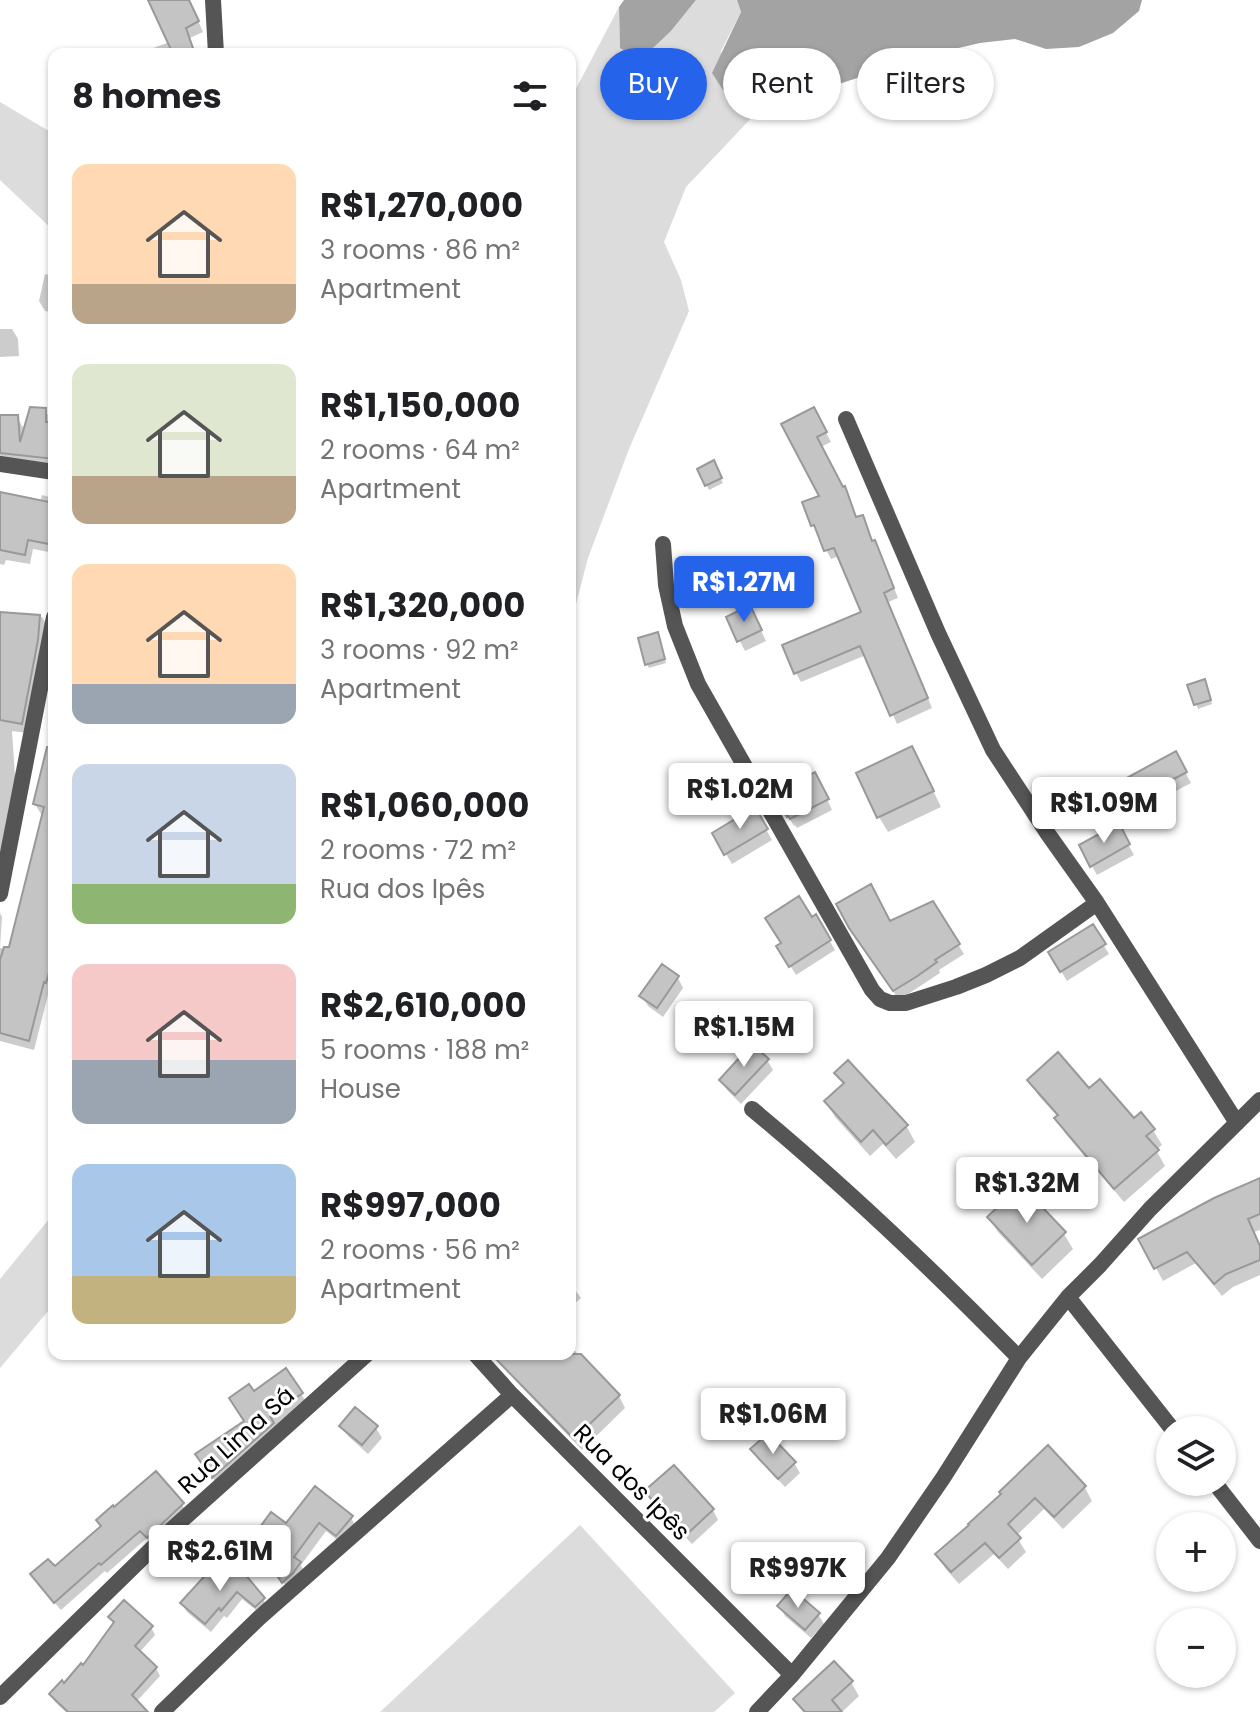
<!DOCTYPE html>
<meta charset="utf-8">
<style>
:root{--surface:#fff;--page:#f6f6f6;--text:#202124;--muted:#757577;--accent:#2563eb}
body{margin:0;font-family:Poppins,sans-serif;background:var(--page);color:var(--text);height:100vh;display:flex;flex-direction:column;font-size:30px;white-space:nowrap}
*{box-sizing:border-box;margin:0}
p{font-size:26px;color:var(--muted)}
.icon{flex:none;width:44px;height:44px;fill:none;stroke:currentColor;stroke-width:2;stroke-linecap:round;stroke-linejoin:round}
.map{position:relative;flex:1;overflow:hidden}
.panel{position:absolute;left:48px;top:48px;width:528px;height:1312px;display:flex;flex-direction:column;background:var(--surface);border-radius:16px;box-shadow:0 2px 6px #0004}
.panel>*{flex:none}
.banner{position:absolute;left:600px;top:48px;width:540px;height:72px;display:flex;gap:16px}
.tools{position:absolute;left:1156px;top:1416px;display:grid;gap:16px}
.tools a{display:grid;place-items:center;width:80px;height:80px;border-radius:50%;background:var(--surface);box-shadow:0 2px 6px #0004;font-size:40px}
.price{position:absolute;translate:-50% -68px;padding:0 18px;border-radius:8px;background:#fff;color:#222;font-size:26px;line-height:52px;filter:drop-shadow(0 2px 4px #0008)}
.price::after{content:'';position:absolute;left:50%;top:48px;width:24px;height:18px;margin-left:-12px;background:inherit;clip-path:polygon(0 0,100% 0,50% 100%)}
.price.selected{background:var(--accent);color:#fff}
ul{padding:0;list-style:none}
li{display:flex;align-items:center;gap:24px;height:200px;padding:0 24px}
li span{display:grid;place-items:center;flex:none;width:224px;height:160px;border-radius:16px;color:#555}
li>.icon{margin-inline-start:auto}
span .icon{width:96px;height:96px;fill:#fffc;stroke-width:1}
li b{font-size:34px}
h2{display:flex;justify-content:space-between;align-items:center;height:96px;padding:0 24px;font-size:34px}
.pill{padding:0 28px;border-radius:36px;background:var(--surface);box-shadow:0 2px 6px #0004;font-size:28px;line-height:72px}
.pill.selected{background:var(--accent);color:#fff}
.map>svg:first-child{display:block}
</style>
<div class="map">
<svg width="1260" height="1712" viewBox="0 0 1260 1712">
<rect width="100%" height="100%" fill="#fff"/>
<path fill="#dcdcdc" d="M 696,0 L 737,0 L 741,12 L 721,51 L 728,95 L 737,112 L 758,111 L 686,187 L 664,242 L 681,280 L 689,311 L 629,449 L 588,558 L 570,627 L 570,100 L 619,7 L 620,48 L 671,31 Z
M 0,102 L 54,134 L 54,231 L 0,180 Z
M 54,1213 L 54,1304 L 0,1368 L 0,1279 Z
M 580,1525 L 735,1693 L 714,1712 L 380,1712 Z"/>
<path fill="#a3a3a3" d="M 624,0 L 696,0 L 671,31 L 641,59 L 620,48 L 619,7 Z
M 737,0 L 1142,0 L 1139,11 L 1113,33 L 1079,47 L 1046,49 L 1015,39 L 980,43 L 920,57 L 758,111 L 737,112 L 712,73 L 741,12 Z"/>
<path fill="#0003" d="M 151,0 L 189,0 L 203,32 L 190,38 L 196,54 L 155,54 L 153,48 L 170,42 Z
M 45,274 L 54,276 L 54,313 L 45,311 L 39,301 Z
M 0,329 L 12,329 L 18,339 L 19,356 L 0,357 Z
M 54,331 L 54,353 L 50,346 Z
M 814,409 L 831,442 L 821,447 L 849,498 L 857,519 L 867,527 L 873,543 L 880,552 L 898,598 L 888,602 L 932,708 L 897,724 L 866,655 L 801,682 L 796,673 L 864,613 L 840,556 L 831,559 L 813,525 L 805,504 L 822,497 Z
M 45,410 L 51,420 L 51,424 L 54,424 L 54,468 L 0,463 L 0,417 L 17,417 L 25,431 Z
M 713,463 L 723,483 L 709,490 L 699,470 Z
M 0,494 L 40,502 L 42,495 L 54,498 L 54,553 L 33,549 L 30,564 L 6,560 L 4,565 L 0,564 Z
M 6,614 L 42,617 L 48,627 L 27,733 L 12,731 L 16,790 L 13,807 L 9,806 L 7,834 L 0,871 L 0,637 Z
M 728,618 L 755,618 L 766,641 L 745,651 Z
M 659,639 L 666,663 L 649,668 L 647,664 Z
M 1206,685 L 1212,704 L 1198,709 L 1190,686 Z
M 53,746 L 54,982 L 51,992 L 49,991 L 34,1050 L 0,1041 L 0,913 L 2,917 L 0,948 L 10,950 L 43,815 L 41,814 L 35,804 L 46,774 Z
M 1175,754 L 1191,783 L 1132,814 L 1116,785 Z
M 920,763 L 941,807 L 888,832 L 879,817 Z
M 820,784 L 832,810 L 797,828 L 795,825 L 794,826 L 777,797 Z
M 755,810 L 772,840 L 732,864 L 714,834 Z
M 1118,826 L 1134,855 L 1097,875 L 1081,846 Z
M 932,903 L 964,954 L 939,970 L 940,973 L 899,1000 L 857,938 Z
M 816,917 L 835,950 L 796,975 L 779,947 Z
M 1092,926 L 1109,954 L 1067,981 L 1050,953 Z
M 678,978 L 683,988 L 663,1017 L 648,1006 L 642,996 Z
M 767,1060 L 773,1070 L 741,1104 L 727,1090 L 721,1080 Z
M 848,1063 L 907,1127 L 915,1142 L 896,1159 L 883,1144 L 870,1156 L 835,1117 L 826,1102 L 844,1085 L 837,1073 Z
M 1030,1080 L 1089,1091 L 1153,1130 L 1162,1145 L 1156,1150 L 1165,1166 L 1124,1202 L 1065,1133 L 1057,1119 L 1058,1117 L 1038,1095 Z
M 1260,1183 L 1260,1230 L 1254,1232 L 1260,1246 L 1260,1275 L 1233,1287 L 1222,1296 L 1196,1263 L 1163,1281 L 1141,1240 Z
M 1020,1187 L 1064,1234 L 1073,1249 L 1042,1279 L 998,1232 L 989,1217 Z
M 570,1283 L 581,1298 L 570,1308 Z
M 570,1346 L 619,1396 L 625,1408 L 582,1450 L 508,1373 L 501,1362 L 501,1354 L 570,1354 Z
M 253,1394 L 301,1394 L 307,1403 L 219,1487 L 204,1464 L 246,1422 Z
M 342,1426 L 376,1428 L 382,1438 L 368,1454 L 348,1436 Z
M 1048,1448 L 1085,1488 L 1092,1501 L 1063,1529 L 1044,1509 L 1016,1536 L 1026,1552 L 1008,1569 L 994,1554 L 959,1584 L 945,1568 L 938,1555 L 1003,1495 Z
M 752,1450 L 794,1463 L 800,1473 L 785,1487 L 758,1459 Z
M 647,1492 L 713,1510 L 718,1520 L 692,1544 L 652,1502 Z
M 181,1503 L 187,1513 L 153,1546 L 147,1538 L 107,1573 L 105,1571 L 61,1610 L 37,1583 L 32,1575 L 54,1569 L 102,1527 Z
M 351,1518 L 357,1528 L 342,1544 L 326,1531 L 301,1565 L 305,1574 L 289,1591 L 260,1548 L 286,1526 Z
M 220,1581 L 263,1599 L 268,1608 L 261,1614 L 242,1599 L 227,1618 L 224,1616 L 211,1632 L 187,1612 L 182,1604 Z
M 780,1606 L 818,1614 L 824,1624 L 811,1638 L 785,1616 Z
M 111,1617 L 151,1627 L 155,1635 L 139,1653 L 156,1668 L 160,1676 L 136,1702 L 145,1712 L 66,1712 L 55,1702 L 51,1695 L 65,1686 L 83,1668 L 115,1624 Z
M 851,1682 L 859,1696 L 842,1712 L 803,1712 L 796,1699 Z"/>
<path fill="#c4c4c4" stroke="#999" stroke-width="2" d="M 148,0 L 189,0 L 199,21 L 186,28 L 195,54 L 173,54 Z
M 30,407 L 46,408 L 46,422 L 54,422 L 54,459 L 0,453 L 0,415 L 18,415 L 20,442 Z
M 814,407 L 827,432 L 817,437 L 843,487 L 845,486 L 856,517 L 863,515 L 872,541 L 875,540 L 894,588 L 884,593 L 928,698 L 890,716 L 860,646 L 794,674 L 782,645 L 861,612 L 834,548 L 824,551 L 814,525 L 811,526 L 802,502 L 819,496 L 781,424 Z
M 714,460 L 722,478 L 705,486 L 697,469 Z
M 0,492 L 54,503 L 54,545 L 28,540 L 25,555 L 0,550 Z
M 750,605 L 762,630 L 737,642 L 726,617 Z
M 0,612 L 40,615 L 38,640 L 22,724 L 0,720 Z
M 658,632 L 665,659 L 645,665 L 638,638 Z
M 1205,679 L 1211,700 L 1194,705 L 1187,685 Z
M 912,746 L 934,791 L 877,818 L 856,773 Z
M 47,747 L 54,748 L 54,955 L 46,983 L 44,982 L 29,1041 L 0,1033 L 0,960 L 4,947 L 9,947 L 44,807 L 33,804 Z
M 1176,751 L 1187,772 L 1125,805 L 1114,785 Z
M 815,772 L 829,799 L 790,819 L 788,816 L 787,817 L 774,796 L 777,795 L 776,792 Z
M 755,807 L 768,829 L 724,855 L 712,833 Z
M 1119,823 L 1130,844 L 1090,867 L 1079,845 Z
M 871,884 L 890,921 L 933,901 L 960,944 L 935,960 L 937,962 L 916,977 L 893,991 L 849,928 L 836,904 Z
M 799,896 L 812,917 L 816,914 L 831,940 L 789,967 L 776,946 L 781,943 L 765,918 Z
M 1093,924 L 1106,944 L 1060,972 L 1048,952 Z
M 662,964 L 679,976 L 657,1008 L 639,996 Z
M 752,1044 L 769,1059 L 735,1095 L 719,1080 Z
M 1058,1052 L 1089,1088 L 1100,1079 L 1134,1118 L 1141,1112 L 1155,1129 L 1146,1136 L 1159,1150 L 1114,1189 L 1054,1118 L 1058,1115 L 1027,1080 Z
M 848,1060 L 908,1125 L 886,1145 L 873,1130 L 861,1142 L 824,1101 L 844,1083 L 834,1073 Z
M 1260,1178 L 1260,1214 L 1248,1219 L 1260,1246 L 1260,1260 L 1226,1274 L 1214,1284 L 1187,1252 L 1154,1269 L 1138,1239 L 1214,1198 Z
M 1021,1185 L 1066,1232 L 1032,1265 L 987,1217 Z
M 491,1354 L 581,1354 L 620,1395 L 574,1439 Z
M 286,1368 L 303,1393 L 270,1416 L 274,1423 L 212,1478 L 195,1454 L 244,1421 L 229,1398 L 249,1384 L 254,1391 Z
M 355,1407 L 378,1426 L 362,1445 L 339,1426 Z
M 768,1433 L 796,1462 L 778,1479 L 750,1449 Z
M 1048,1445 L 1086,1486 L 1054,1517 L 1035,1498 L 1008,1524 L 1021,1538 L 999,1558 L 985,1543 L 951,1572 L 935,1554 L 969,1525 L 968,1524 L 1001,1494 L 999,1492 Z
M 674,1465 L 714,1509 L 685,1536 L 644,1491 Z
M 156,1471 L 184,1503 L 147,1538 L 140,1531 L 101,1565 L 99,1563 L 54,1603 L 30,1574 L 48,1559 L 55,1566 L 101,1526 L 96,1520 L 113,1505 L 114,1507 Z
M 315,1486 L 353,1516 L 336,1536 L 319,1523 L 294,1557 L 301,1562 L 293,1573 L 282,1583 L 252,1538 L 271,1512 L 286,1523 Z
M 233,1560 L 265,1598 L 255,1607 L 237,1592 L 221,1611 L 219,1608 L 205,1624 L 180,1603 L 210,1570 L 220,1578 Z
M 792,1589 L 820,1613 L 805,1630 L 777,1606 Z
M 124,1600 L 153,1626 L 135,1646 L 157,1667 L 132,1695 L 148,1712 L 68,1712 L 49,1694 L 62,1680 L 64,1683 L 81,1663 L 83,1665 L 114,1622 L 108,1617 Z
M 834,1661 L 853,1681 L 832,1700 L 842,1712 L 805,1712 L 793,1699 Z"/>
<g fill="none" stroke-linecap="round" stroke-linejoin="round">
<path stroke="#555" stroke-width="16" d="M 213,0 L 216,54
M 846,419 L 938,633 L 993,750 L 1048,834 L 1097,903 L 1237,1123
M 0,464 L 54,472
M 663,544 L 666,585 L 675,626 L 698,684 L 872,990 L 880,999 L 890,1003 L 906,1003 L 956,987 L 986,975 L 1020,958 L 1097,903
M 0,894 L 54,617
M 752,1109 C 846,1187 934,1271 1019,1358
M 1068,1297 L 1173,1430
M 475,1354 L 512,1395 L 792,1675
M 1214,1482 L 1260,1541
M 0,1697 L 171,1530 L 367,1354
M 162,1712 L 259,1618 L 512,1395
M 757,1712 L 792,1675 L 888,1558 L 943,1478 L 1019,1358 L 1068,1297 L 1100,1265 L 1150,1209 L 1260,1100"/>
</g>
<g text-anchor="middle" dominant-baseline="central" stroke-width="6" stroke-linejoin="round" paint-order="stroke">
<g font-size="24" fill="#000" stroke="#fff">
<text transform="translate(236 1440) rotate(-42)">Rua Lima Sá</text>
<text transform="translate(632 1482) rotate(45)">Rua dos Ipês</text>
</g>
</g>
</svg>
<div class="tools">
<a><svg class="icon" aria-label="layers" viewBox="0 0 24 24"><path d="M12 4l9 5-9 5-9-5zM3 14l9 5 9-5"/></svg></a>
<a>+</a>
<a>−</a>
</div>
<b class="price selected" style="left:744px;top:624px">R$1.27M</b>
<b class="price" style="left:740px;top:831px">R$1.02M</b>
<b class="price" style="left:1104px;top:845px">R$1.09M</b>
<b class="price" style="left:744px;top:1069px">R$1.15M</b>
<b class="price" style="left:1027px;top:1225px">R$1.32M</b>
<b class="price" style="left:773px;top:1456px">R$1.06M</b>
<b class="price" style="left:220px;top:1593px">R$2.61M</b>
<b class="price" style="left:798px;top:1610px">R$997K</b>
<div class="banner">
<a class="pill selected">Buy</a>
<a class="pill">Rent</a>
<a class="pill">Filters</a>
</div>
<section class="panel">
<h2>8 homes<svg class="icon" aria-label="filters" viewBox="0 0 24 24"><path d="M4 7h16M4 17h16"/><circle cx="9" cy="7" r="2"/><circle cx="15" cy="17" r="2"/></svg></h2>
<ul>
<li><span style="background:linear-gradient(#ffd9b3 75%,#b9a48a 0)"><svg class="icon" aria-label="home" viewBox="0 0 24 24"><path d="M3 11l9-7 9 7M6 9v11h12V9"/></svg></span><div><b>R$1,270,000</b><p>3 rooms · 86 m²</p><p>Apartment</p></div></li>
<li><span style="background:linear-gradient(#dfe7d0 70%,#b9a48a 0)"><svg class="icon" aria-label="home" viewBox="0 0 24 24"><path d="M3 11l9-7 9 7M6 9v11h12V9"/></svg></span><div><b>R$1,150,000</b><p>2 rooms · 64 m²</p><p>Apartment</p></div></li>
<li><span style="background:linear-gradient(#ffd9b3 75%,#9aa5b1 0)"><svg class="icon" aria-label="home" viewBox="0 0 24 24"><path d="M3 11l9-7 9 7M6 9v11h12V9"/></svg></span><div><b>R$1,320,000</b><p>3 rooms · 92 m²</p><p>Apartment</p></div></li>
<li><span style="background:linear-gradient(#c9d6e8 75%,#8fb573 0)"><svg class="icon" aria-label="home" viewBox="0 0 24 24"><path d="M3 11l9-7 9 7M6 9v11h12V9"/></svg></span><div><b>R$1,060,000</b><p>2 rooms · 72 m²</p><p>Rua dos Ipês</p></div></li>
<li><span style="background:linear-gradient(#f6c9c9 60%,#9aa5b1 0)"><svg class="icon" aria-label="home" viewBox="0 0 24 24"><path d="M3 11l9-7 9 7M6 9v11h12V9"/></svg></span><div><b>R$2,610,000</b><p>5 rooms · 188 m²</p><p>House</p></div></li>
<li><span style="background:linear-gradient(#a9c7e8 70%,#c2b280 0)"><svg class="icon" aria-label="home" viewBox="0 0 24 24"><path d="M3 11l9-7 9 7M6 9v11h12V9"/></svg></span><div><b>R$997,000</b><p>2 rooms · 56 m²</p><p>Apartment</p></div></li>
</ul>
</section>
</div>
